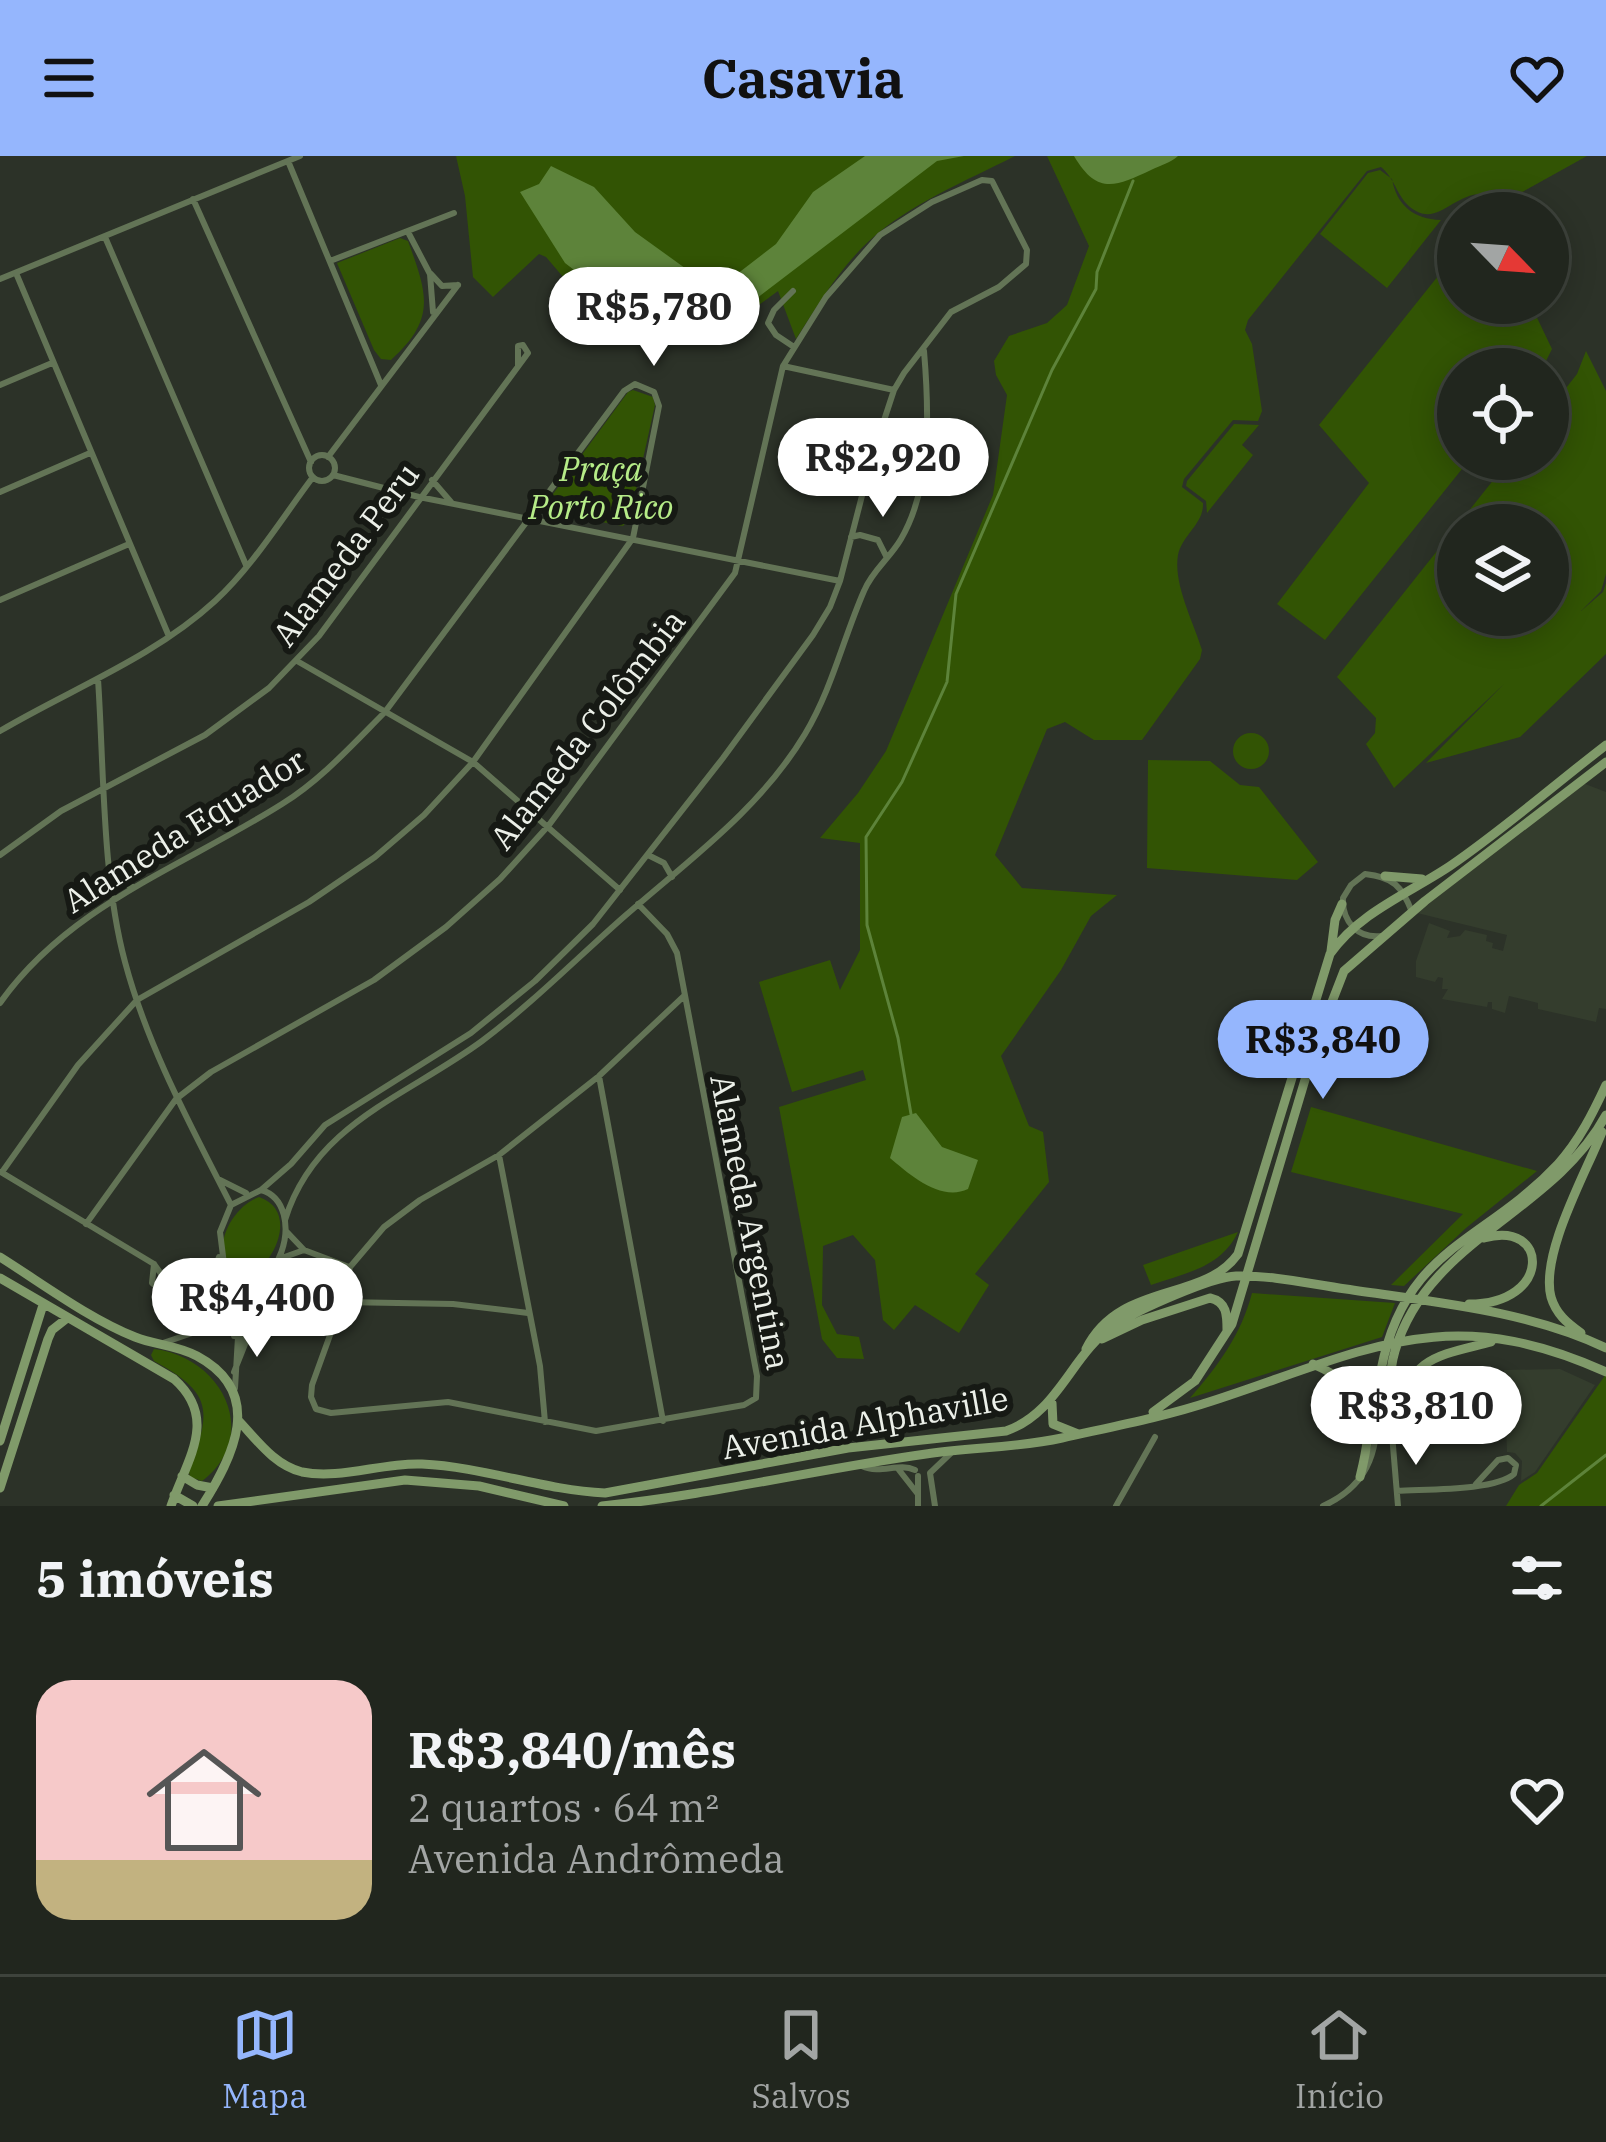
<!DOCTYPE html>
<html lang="pt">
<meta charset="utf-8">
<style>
:root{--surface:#21261e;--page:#2d322b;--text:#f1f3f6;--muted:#a2a5a4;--line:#3e433c;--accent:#95b6fd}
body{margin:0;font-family:"IBM Plex Serif",serif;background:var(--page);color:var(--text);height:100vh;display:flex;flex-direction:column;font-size:45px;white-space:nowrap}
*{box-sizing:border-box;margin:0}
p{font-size:39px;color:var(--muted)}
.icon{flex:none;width:66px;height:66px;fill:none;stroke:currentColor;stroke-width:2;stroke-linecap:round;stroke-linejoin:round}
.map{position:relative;height:1350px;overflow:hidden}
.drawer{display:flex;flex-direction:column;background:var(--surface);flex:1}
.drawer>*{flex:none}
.needle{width:78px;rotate:115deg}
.buttons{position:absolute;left:1437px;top:36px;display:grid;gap:24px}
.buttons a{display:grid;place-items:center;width:132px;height:132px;border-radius:50%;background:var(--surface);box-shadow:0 6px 30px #0003,0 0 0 3px var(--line);font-size:60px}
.price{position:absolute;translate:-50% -102px;padding:0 27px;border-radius:42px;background:#fff;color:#222;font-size:39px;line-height:78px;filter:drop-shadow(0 3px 6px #0008)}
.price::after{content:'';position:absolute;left:50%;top:72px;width:36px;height:27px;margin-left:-18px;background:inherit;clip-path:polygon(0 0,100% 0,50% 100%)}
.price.on{background:var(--accent);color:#111}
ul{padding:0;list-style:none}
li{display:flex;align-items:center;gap:36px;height:300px;padding:0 36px}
li span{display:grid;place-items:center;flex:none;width:336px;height:240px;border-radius:36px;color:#555}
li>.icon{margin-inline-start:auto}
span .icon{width:144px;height:144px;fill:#fffc;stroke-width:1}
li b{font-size:51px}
h2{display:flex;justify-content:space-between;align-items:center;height:144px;padding:0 36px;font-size:51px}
header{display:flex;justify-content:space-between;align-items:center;height:156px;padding:0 36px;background:var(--accent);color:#111;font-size:54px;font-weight:700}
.tabs{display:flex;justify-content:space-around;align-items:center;height:168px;border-top:3px solid var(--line);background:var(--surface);font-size:33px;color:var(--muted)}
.tabs a{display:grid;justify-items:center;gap:6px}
.tabs .on{color:var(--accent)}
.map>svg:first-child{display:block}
</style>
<header><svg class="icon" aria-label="menu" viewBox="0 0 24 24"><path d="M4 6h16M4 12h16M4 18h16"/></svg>Casavia<svg class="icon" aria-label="heart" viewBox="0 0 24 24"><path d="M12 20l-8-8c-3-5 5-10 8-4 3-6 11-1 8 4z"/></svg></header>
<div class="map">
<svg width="1606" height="1350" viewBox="0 0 1606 1350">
<rect width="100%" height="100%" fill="#2c3228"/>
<path fill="#343d2d" d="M 1580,626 L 1606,636 L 1606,853 L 1599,852 L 1596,866 L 1538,853 L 1538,847 L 1509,840 L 1505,857 L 1492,853 L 1492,846 L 1488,846 L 1487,851 L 1442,843 L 1448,833 L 1442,833 L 1443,822 L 1438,821 L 1435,826 L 1416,821 L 1416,805 L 1429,767 L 1450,775 L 1447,782 L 1460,780 L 1465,774 L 1487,779 L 1486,785 L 1493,787 L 1492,792 L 1503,795 L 1507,779 L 1417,757 Z
M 1560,1213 L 1595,1229 L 1535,1316 L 1521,1325 L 1522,1305 L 1515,1297 L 1507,1296 L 1504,1214 Z"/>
<path fill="#325404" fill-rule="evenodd" d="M 456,0 L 1015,0 C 966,25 909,48 869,85 C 839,113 818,149 796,183 L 778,135 L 730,170 L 670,175 L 647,168 L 644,155 L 626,145 L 604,150 L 570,129 L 546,101 L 539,98 L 493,141 L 473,121 L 465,40 Z
M 1047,0 L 1587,0 L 1506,45 C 1461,20 1445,71 1416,55 C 1397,45 1397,24 1381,11 L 1367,15 L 1248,164 L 1245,174 L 1252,188 L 1262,255 L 1258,265 L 1233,264 L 1184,323 L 1182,331 L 1203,347 C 1204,368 1182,379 1178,399 C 1173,428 1194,467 1202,494 L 1200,503 L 1142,584 L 1094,584 L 1065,566 L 1047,573 L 995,699 L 1022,732 L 1117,739 L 1091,760 L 1061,814 L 1001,900 L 1029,970 L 1043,976 L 1049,1026 L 975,1118 L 989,1129 L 959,1177 L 915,1149 L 894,1174 L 883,1164 L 875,1104 L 853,1079 L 823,1090 L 822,1149 L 837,1178 L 859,1181 L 864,1203 L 837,1202 L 822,1183 L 779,951 L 866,924 L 863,914 L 792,936 L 759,826 L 830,804 L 840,834 L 860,794 L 860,687 L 820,682 L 858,637 L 886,595 L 993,339 L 1007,239 L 996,219 L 994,205 L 1009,180 L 1047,167 L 1067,149 L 1089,90 Z
M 1380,14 L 1392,23 C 1397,50 1414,63 1441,64 L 1387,132 L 1320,78 L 1368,17 Z
M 400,82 L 408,85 C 427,137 437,163 391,204 L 381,203 L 374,194 L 337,107 Z
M 1458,95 L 1458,147 L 1530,147 L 1552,193 L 1542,213 L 1458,213 L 1458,303 L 1470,303 L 1325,484 L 1277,448 L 1369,327 L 1319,269 Z
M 1586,195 L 1606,235 L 1606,418 L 1601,435 L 1581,455 L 1603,436 L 1606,427 L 1606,498 L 1520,581 L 1426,607 L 1504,528 L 1394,632 L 1366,588 L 1375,577 L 1376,562 L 1337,521 L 1510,303 L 1548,303 L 1548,255 L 1577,218 ZM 1458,369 L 1548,369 L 1548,459 L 1458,459 Z
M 633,234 L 653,241 L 655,249 L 630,361 L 623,370 L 555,357 L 549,349 L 553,338 L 628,236 Z
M 1234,268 L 1259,269 L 1242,289 L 1253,299 L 1207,357 L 1206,345 L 1186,330 L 1187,325 Z
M1233 595a18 18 0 1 1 36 0a18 18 0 1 1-36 0Z
M 1148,604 L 1210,605 L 1240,629 L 1259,631 L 1318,706 L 1297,724 L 1147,712 Z
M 1311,951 L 1537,1015 L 1466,1072 L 1404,1130 L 1391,1129 L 1463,1058 L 1291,1016 Z
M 259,1041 C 300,1055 274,1110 245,1124 C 203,1109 227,1052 259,1041 Z
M 1238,1076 C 1221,1112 1185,1117 1151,1129 L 1143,1109 Z
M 1252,1137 L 1395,1147 L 1382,1181 L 1190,1242 C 1218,1210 1241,1179 1252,1137 Z
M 154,1193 C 222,1201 262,1279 202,1325 L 190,1321 L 189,1316 C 209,1257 217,1239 154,1205 L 151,1199 Z
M 1606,1218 L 1606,1350 L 1506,1350 L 1519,1329 L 1537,1317 Z"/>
<path fill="#5d833a" d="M 865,0 L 964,0 L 937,5 L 732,161 L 658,167 L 641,145 L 591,127 L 565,107 L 520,36 L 539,28 L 551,10 L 594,31 L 635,76 L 696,120 L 728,125 L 776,88 L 813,36 Z
M 1074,0 L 1178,0 C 1170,7 1161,9 1151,14 C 1115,31 1097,39 1074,0 Z
M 916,957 L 942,991 L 978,1004 L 968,1033 C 941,1046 910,1019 890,1002 L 902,961 Z"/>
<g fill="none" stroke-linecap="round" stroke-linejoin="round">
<path stroke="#5d833a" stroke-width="3" d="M 911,958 L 898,882 L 867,769 L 866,681 L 902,626 L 947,526 L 956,438 L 1052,214 L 1096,133 L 1097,116 L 1133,25
M 1541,1350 L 1606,1299"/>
<path stroke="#637456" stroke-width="6" d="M 288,5 L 381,229
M 193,43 L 311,306
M 408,76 L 430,118 L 433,156
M 105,81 L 246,409
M 330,105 L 454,57
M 16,117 L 168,478
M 431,118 L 442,130 L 458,129
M 0,123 L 300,0
M 793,135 L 774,154 L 768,167 L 776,179 L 794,191
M 783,210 L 894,234
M 0,229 L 52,207
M309 312a13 13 0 1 1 26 0a13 13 0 1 1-26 0Z
M 328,301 L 458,129
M 333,319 L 419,341 L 840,425
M 432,324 L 451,346
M 0,336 L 90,297
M 851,381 L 860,379 L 878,384 L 887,402
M 0,444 L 129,388
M 297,505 L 473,606 L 620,734
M 98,523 C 104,612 102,721 125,806 C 148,892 191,970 231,1049
M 0,575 C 71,533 153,502 215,445 C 253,410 282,362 313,321
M 0,699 L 61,655 L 205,579 L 269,532 L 319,480 L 528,197 L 523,189 L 518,190 L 518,210
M 650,700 L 664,707 L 672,721
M 112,722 L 133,731
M 638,748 L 667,778 L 677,797 L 757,1220 L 756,1242 L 744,1249 L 596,1275 L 448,1246 L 331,1257 L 316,1253 L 311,1241 L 312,1229 L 342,1146 L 350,1111 L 384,1071 L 420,1044 L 499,999 L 599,920 L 684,840
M 1382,780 C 1358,783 1342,766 1343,742 L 1351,729 L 1365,718 C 1393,721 1402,730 1412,756
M 0,847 C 69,749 184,710 282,648 C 321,624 353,588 385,556 L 624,235 L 635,228 L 654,236 L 659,250 L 633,382 L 473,606 L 424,659 L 375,701 L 309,746 L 137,844 L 78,909 L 2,1016
M 599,920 L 663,1265
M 499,999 L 540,1210 L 545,1266
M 1,1016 L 154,1108 L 164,1122 L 158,1132 L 152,1127 L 154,1108
M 220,1024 L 246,1037
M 261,1034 C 311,1048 277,1159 225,1116 L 220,1076 L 231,1049 Z
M 285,1064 C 315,967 406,941 482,885 C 534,846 578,801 626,759 C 690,703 760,653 805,578 C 832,533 843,483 864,435 C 872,415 890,402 901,383 C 932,330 929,254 924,195
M 86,1068 L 176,943 L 211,916 L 374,824 L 446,771 L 500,723 L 549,669 L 735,417 L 783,210 L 826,141 L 880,79 L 932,46 L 982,24 L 992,25 L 1027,94 L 1026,108 L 999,131 L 951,156 L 904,217 L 894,234 L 872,301 L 840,425 L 830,451 L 813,479 L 723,602 L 593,768 L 535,825 L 471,877 L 325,969 L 291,1008 L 261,1034
M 286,1075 L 304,1094 L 349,1111
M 279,1103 L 304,1094
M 226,1120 L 226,1146
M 218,1143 L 222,1111
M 342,1146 L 453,1148 L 528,1157
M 235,1149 L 249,1128
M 243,1152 L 257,1129
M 251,1155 L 261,1130
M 231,1161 L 234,1180
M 203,1172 L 214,1155
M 193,1177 L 219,1101
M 163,1187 L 204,1173 L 222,1157
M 238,1197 L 247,1167
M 234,1216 L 257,1158 L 265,1123
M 235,1232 L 239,1164
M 1392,1278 L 1398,1350
M 862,1310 C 881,1319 898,1306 915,1314
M 899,1314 L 917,1337
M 1397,1335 C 1425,1333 1495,1335 1514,1318 L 1516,1309 L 1508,1302 L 1498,1304 L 1476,1328
M 918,1350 L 918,1320
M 935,1350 L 930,1317 L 951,1297
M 1116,1350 L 1155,1281
M 1323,1350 C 1386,1322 1375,1271 1381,1214"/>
<path stroke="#809a6a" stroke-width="9" d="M 1385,720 L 1422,723
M 1331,795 L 1335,764 L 1342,748
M 0,1101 C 43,1128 88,1162 135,1181 C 155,1189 177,1189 197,1200 C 266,1237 233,1301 202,1350
M 0,1122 L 174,1223 C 219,1263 187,1303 171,1350
M 1469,1148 C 1553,1148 1549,1063 1484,1082
M 1581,1177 C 1567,1167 1556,1158 1551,1141 C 1540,1098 1586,1017 1602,976
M 1102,1183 L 1142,1164 L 1210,1142 C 1227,1146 1227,1159 1227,1174
M 1086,1193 C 1120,1125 1203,1147 1238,1098 L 1330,798 C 1360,756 1408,738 1450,710 C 1504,673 1554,629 1606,589
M 1313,1208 C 1373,1235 1375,1261 1360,1321
M 1404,1232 L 1381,1214 C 1405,1090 1483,1088 1558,1008 C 1579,985 1593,957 1606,929
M 1052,1247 L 1053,1268 L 1078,1278
M 1153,1256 L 1195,1225 L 1232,1168 L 1316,887 L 1344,815 L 1425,745 L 1606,606
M 1396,1261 C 1411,1200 1437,1200 1491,1186
M 238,1264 C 257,1284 274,1309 302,1316 C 340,1324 383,1306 422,1308 C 484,1311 543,1334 605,1337 L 848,1292 L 1006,1275 C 1060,1256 1071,1197 1116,1168 C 1138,1154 1211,1121 1236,1120 C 1272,1119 1310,1128 1346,1133 C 1431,1146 1527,1154 1606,1192
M 1392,1278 C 1390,1250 1387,1222 1395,1195 C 1427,1084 1553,1057 1606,959
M 0,1285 L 43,1149
M 182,1320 L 197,1329 L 213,1332
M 0,1332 L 48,1183 L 52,1174 L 66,1163
M 174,1339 L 193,1350
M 218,1350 L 405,1324 L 479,1330 L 564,1350
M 602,1350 C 711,1339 818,1313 926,1298 C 971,1291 1016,1292 1062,1282 C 1111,1271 1164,1261 1212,1245 C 1363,1196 1446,1143 1606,1216"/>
</g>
<g text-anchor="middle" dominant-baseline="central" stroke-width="12" stroke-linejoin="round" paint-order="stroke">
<g font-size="33" font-style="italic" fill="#b6ec88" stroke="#161914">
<text x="601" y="312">Praça<tspan x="601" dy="38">Porto Rico</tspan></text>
</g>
<g font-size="33" fill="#ecf0e9" stroke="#161914">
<text transform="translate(345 398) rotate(-53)">Alameda Peru</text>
<text transform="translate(587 573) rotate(-52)">Alameda Colômbia</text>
<text transform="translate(184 674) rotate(-32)">Alameda Equador</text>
<text transform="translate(751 1066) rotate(79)">Alameda Argentina</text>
<text transform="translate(865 1266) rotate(-10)">Avenida Alphaville</text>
</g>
</g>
</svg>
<div class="buttons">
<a><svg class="needle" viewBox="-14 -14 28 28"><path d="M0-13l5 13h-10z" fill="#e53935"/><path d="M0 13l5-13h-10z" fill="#a2a5a4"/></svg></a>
<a><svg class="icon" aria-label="locate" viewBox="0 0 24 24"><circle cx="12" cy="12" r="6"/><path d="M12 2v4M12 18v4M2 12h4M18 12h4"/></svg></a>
<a><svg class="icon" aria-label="layers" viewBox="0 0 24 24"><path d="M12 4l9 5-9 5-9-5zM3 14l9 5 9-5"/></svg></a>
</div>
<b class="price" style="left:654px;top:213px">R$5,780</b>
<b class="price" style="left:883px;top:364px">R$2,920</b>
<b class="price on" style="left:1323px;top:946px">R$3,840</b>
<b class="price" style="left:257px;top:1204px">R$4,400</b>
<b class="price" style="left:1416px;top:1312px">R$3,810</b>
</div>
<section class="drawer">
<h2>5 imóveis<svg class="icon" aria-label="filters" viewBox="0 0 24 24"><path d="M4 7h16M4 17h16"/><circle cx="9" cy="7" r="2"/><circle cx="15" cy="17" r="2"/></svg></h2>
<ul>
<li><span style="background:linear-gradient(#f6c9c9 75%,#c2b280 0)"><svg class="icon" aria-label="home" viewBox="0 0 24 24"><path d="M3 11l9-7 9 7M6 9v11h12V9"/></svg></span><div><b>R$3,840/mês</b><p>2 quartos · 64 m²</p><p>Avenida Andrômeda</p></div><svg class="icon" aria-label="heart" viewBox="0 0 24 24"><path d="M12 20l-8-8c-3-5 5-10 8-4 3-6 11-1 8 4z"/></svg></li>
</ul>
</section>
<nav class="tabs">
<a class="on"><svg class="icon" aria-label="map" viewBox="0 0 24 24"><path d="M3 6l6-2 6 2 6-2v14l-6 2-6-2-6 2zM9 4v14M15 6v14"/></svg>Mapa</a>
<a><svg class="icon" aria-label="saved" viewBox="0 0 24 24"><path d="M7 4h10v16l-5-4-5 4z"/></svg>Salvos</a>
<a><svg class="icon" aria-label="home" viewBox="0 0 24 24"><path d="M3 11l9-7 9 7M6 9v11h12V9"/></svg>Início</a>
</nav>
